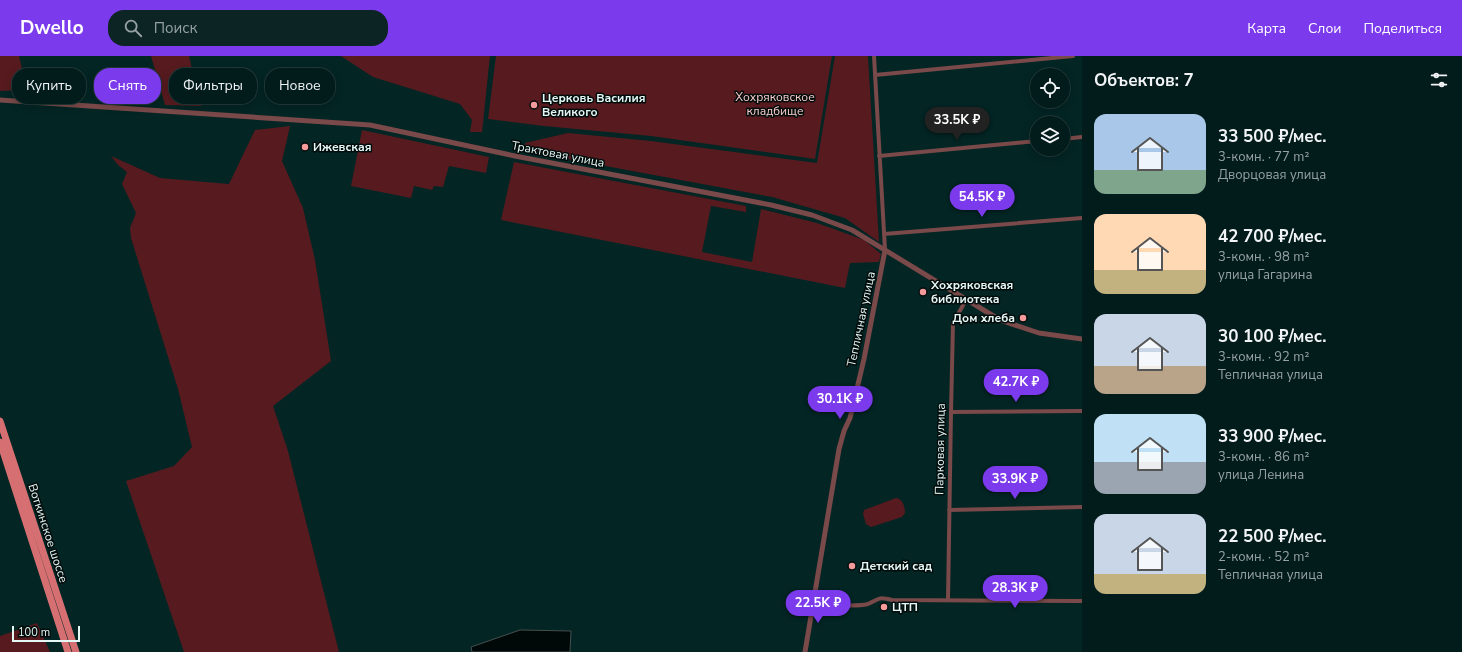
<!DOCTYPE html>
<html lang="ru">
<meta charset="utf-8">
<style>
:root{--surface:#021c1b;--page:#0c2524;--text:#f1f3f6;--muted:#96a1a3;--line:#233a3a;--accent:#7c3aed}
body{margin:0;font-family:"Nunito Sans",sans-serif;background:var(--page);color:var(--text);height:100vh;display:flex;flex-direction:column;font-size:15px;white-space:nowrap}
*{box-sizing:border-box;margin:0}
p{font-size:13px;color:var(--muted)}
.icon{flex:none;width:22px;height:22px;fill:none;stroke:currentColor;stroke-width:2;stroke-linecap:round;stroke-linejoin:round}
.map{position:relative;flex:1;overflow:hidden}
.drawer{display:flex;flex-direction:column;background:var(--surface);width:380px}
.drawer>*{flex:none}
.hud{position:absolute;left:12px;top:12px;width:380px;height:36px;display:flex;gap:8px}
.fabs{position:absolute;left:1030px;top:12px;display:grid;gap:8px}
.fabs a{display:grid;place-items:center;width:40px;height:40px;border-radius:50%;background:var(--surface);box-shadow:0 2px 10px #0003,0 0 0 1px var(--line);font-size:20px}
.scale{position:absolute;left:12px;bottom:10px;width:68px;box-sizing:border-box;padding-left:4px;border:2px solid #e5f8f6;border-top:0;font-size:11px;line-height:14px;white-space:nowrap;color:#e5f8f6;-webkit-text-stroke:3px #020c0b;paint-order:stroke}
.price{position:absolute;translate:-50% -34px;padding:0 9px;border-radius:14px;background:var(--accent);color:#fff;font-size:13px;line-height:26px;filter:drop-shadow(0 1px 2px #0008)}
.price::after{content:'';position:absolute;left:50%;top:24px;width:12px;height:9px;margin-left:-6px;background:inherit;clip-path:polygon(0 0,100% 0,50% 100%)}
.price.active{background:#222;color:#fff}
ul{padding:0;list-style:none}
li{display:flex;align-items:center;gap:12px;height:100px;padding:0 12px}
li span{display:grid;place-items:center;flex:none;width:112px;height:80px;border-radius:12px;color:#555}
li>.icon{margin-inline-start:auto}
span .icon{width:48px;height:48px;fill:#fffc;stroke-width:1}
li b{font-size:17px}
h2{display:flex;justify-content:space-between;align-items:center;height:48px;padding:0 12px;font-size:17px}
.pill{padding:0 14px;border-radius:16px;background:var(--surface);box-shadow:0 2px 10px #0003,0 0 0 1px var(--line);font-size:14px;line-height:36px}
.pill.active{background:var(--accent);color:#fff}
header{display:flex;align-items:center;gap:24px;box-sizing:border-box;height:56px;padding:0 20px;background:var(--accent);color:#fff}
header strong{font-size:19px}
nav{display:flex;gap:22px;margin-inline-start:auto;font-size:14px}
.search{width:280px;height:36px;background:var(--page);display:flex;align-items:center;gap:10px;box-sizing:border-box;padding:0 14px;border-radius:16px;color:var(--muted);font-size:15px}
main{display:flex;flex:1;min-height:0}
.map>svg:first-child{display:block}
</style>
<header>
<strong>Dwello</strong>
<div class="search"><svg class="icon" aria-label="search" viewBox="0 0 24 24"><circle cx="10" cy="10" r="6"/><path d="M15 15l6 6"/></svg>Поиск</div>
<nav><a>Карта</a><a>Слои</a><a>Поделиться</a></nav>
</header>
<main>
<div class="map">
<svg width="1082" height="596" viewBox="0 0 1082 596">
<rect width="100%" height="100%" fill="#032524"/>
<path fill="#571b1f" d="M 0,0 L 19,0 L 27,34 L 0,35 Z
M 151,0 L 189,0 L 201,50 L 165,49 Z
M 341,0 L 490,0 L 482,76 L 470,76 L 472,64 L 460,48 L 373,21 Z
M 496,0 L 832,0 L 815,103 L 651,80 L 544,70 L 488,63 Z
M 835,0 L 868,0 L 879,186 L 845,162 L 772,141 L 525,95 L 525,87 L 568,77 L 651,85 L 817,107 Z
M 101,31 L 134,34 L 134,46 L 130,49 L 103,47 L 99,43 L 99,33 Z
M 290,70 L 282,105 L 303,152 L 315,204 L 331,305 L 273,350 L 288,395 L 339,596 L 184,596 L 126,425 L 174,410 L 192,391 L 178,333 L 131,182 L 130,172 L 136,157 L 122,128 L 127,116 L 118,109 L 111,100 L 160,122 L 229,128 L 255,74 Z
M 362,74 L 489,101 L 486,117 L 449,110 L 443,131 L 434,130 L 432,134 L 414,130 L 411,142 L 351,130 Z
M 514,106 L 746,150 L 746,156 L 711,150 L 702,196 L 752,206 L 761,153 L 817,167 L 864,184 L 881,198 L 879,206 L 850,207 L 845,232 L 501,164 Z
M 896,442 C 903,443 905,451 905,457 L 902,461 L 871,471 L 866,468 L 863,458 L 864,454 Z
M 37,567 L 50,596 L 0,596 L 0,580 Z"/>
<path fill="#010808" stroke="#45504f" d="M 520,574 L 571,575 L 570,596 L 472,596 L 471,591 Z"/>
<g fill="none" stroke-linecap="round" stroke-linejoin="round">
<path stroke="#7a4949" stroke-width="4" d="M 874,0 L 885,194
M 875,19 L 1073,0
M 1063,83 L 1082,81
M 879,100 L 1037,85
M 884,178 L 1082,162
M 951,356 L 1082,355
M 949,454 L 1082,451
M 815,538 L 829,541 L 833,548 C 841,550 860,550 868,548 C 880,543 878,540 892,544 L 1082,545
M 948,544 L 951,356 L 953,267 L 966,244"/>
<path stroke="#7a4949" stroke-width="5" d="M 0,44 L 370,69 L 515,100 L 771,149 L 812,159 L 852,174 L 1000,264 L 1039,277 L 1082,283
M 805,596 L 839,393 L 844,375 L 850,362 L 864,303 L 885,194"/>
<path stroke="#d56f71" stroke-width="7" d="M 0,365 L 76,596
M 0,386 L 68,596"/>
</g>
<g fill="#f59b9b" stroke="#020c0b" stroke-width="1.5">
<circle cx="534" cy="49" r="4"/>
<circle cx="305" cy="91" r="4"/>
<circle cx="923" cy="236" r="4"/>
<circle cx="1023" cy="262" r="4"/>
<circle cx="852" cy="510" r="4"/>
<circle cx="884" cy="551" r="4"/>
</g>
<g text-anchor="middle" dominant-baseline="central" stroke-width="3" stroke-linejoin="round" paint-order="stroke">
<g font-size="12" fill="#f9cecd" stroke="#020c0b">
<text x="775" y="41">Хохряковское<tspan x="775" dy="14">кладбище</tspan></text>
</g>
<g font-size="12" font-weight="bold" fill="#e5f8f6" stroke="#020c0b" text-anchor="start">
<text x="542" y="42">Церковь Василия<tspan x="542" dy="14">Великого</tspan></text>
<text x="313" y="91">Ижевская</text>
<text x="931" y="229">Хохряковская<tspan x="931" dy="14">библиотека</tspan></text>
<text x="1015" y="262" text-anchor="end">Дом хлеба</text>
<text x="860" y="510">Детский сад</text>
<text x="892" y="551">ЦТП</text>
</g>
<g font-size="12" fill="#e5f8f6" stroke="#020c0b">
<text transform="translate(558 98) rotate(11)">Трактовая улица</text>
<text transform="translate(861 263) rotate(-78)">Тепличная улица</text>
<text transform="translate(940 393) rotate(-89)">Парковая улица</text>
<text transform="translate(48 477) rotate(72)">Воткинское шоссе</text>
</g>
</g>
</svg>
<div class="fabs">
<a><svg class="icon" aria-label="locate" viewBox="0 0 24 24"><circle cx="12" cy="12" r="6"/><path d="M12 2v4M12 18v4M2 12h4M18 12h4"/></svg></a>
<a><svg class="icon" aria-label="layers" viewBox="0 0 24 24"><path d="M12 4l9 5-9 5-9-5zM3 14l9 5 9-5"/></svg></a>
</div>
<div class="scale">100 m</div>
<b class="price active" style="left:957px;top:85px">33.5K ₽</b>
<b class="price" style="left:982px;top:162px">54.5K ₽</b>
<b class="price" style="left:1016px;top:347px">42.7K ₽</b>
<b class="price" style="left:840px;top:364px">30.1K ₽</b>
<b class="price" style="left:1015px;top:444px">33.9K ₽</b>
<b class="price" style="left:1015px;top:553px">28.3K ₽</b>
<b class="price" style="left:818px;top:568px">22.5K ₽</b>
<div class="hud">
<a class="pill">Купить</a>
<a class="pill active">Снять</a>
<a class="pill">Фильтры</a>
<a class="pill">Новое</a>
</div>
</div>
<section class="drawer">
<h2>Объектов: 7<svg class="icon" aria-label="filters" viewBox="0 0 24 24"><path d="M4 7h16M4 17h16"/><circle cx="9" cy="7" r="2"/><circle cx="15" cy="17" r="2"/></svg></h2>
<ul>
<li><span style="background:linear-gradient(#a9c7e8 70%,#7fa58c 0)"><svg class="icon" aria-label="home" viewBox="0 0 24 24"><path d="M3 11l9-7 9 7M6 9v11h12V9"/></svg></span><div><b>33 500 ₽/мес.</b><p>3-комн. · 77 m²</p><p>Дворцовая улица</p></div></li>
<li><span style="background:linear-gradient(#ffd9b3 70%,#c2b280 0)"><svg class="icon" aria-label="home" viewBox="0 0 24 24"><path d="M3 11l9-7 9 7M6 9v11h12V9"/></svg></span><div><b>42 700 ₽/мес.</b><p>3-комн. · 98 m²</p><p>улица Гагарина</p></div></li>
<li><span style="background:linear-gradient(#c9d6e8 65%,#b9a48a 0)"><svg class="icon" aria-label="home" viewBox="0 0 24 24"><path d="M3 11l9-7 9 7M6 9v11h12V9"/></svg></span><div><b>30 100 ₽/мес.</b><p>3-комн. · 92 m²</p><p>Тепличная улица</p></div></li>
<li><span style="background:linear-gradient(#bfe0f5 60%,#9aa5b1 0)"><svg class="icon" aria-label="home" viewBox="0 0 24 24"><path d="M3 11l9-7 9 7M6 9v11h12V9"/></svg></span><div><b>33 900 ₽/мес.</b><p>3-комн. · 86 m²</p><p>улица Ленина</p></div></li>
<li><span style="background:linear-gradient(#c9d6e8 75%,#c2b280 0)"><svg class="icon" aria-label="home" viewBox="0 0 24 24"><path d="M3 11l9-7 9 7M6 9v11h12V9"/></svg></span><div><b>22 500 ₽/мес.</b><p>2-комн. · 52 m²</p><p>Тепличная улица</p></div></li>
</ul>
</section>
</main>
